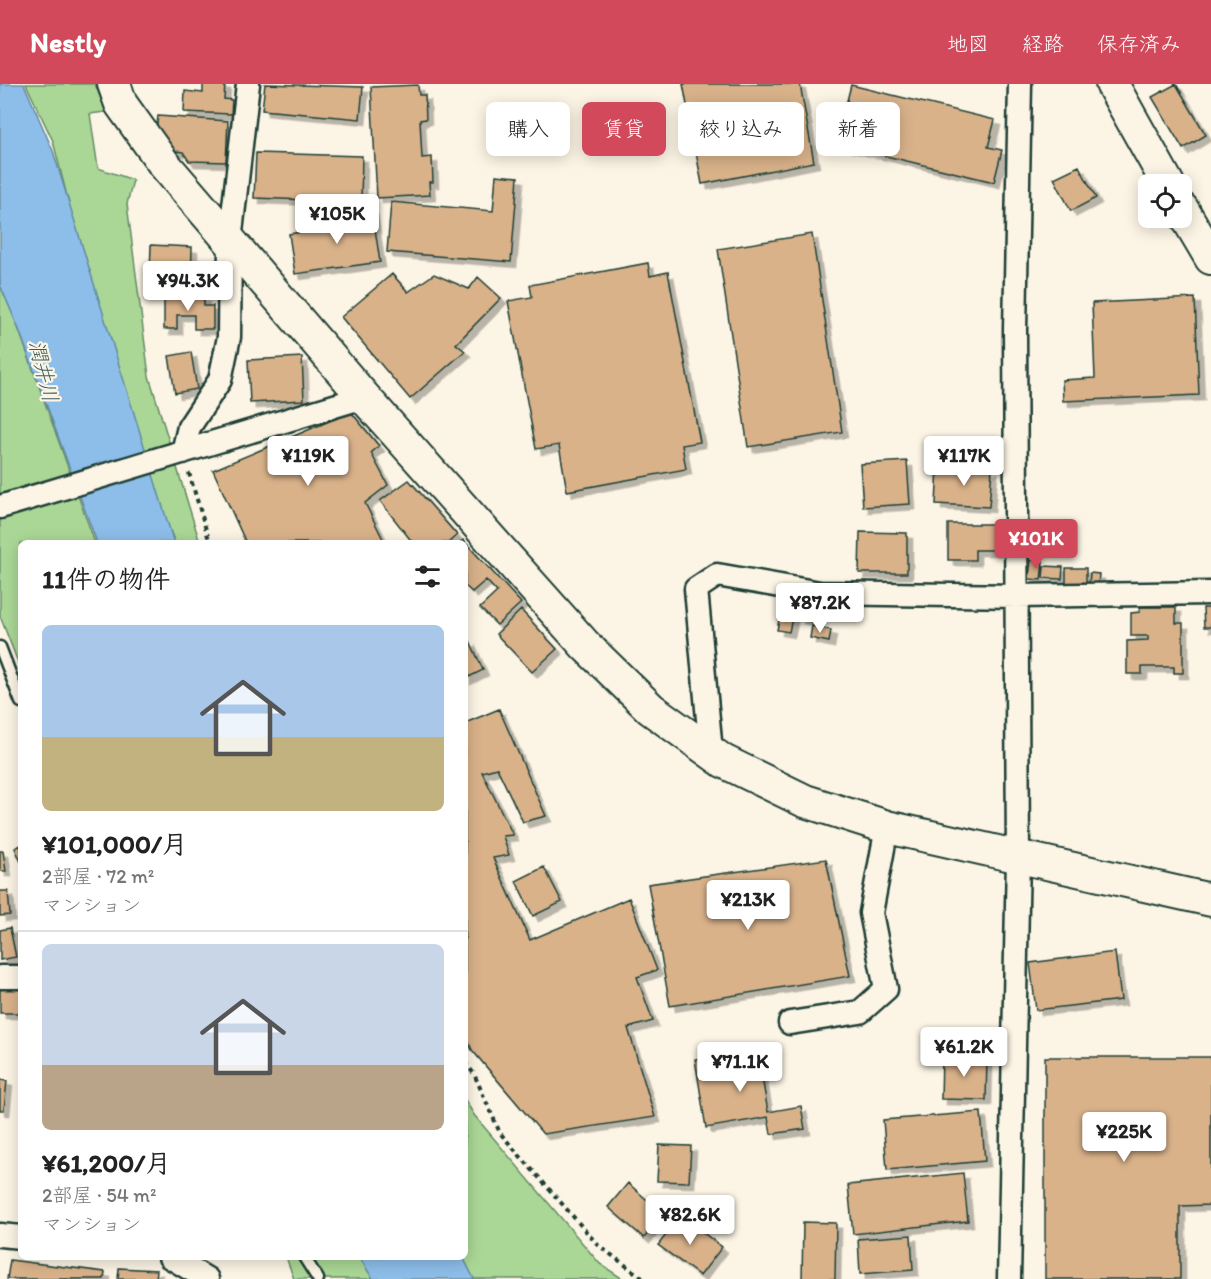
<!DOCTYPE html>
<html lang="ja">
<meta charset="utf-8">
<style>
:root{--surface:#fff;--page:#f2f2f2;--text:#222;--muted:#767676;--line:#e0e0e0;--accent:#d1495b}
body{margin:0;font-family:Itim,"Klee One",sans-serif;background:var(--page);color:var(--text);height:100vh;display:flex;flex-direction:column;font-size:22px;white-space:nowrap}
*{box-sizing:border-box;margin:0}
p{font-size:20px;color:var(--muted)}
.icon{flex:none;width:33px;height:33px;fill:none;stroke:currentColor;stroke-width:2;stroke-linecap:round;stroke-linejoin:round}
.map{position:relative;flex:1;overflow:hidden}
.sheet{position:absolute;left:18px;top:456px;width:450px;height:720px;display:flex;flex-direction:column;background:var(--surface);border-radius:9px;box-shadow:0 3px 15px #0003}
.sheet>*{flex:none}
.hud{position:absolute;left:486px;top:18px;width:570px;height:54px;display:flex;gap:12px}
.buttons{position:absolute;left:1138px;top:90px;display:grid;gap:12px}
.buttons a{display:grid;place-items:center;width:54px;height:54px;border-radius:9px;background:var(--surface);box-shadow:0 3px 15px #0003;font-size:30px}
.price{position:absolute;translate:-50% -51px;padding:0 14px;border-radius:6px;background:#fff;color:#222;font-size:20px;line-height:39px;filter:drop-shadow(0 2px 3px #0008)}
.price::after{content:'';position:absolute;left:50%;top:36px;width:18px;height:14px;margin-left:-9px;background:inherit;clip-path:polygon(0 0,100% 0,50% 100%)}
.price.active{background:var(--accent);color:#fff}
ul{padding:0;list-style:none}
li{display:grid;align-content:center;gap:12px;height:318px;padding:0 24px}
li+li{border-top:2px solid var(--line)}
li span{display:grid;place-items:center;height:186px;border-radius:9px;color:#555}
li>.icon{margin-inline-start:auto}
span .icon{width:108px;height:108px;fill:#fffc;stroke-width:1}
li b{font-size:26px}
h2{display:flex;justify-content:space-between;align-items:center;height:72px;padding:0 24px;font-size:26px}
.chip{padding:0 21px;border-radius:9px;background:var(--surface);box-shadow:0 3px 15px #0003;font-size:21px;line-height:54px}
.chip.active{background:var(--accent);color:#fff}
header{display:flex;align-items:center;gap:36px;box-sizing:border-box;height:84px;padding:0 30px;background:var(--accent);color:#fff}
header strong{font-size:28px}
nav{display:flex;gap:33px;margin-inline-start:auto;font-size:21px}
.map>svg:first-child{display:block}
</style>
<header>
<strong>Nestly</strong>
<nav><a>地図</a><a>経路</a><a>保存済み</a></nav>
</header>
<div class="map">
<svg width="1211" height="1195" viewBox="0 0 1211 1195">
<defs>
<filter id="shadow"><feDropShadow dx="5.5" dy="5.5" stdDeviation="0" flood-color="#0004"/></filter>
</defs>
<rect width="100%" height="100%" fill="#fcf5e5"/>
<filter id="ink" filterUnits="userSpaceOnUse"><feTurbulence type="fractalNoise" baseFrequency=".0167" numOctaves="2"/><feDisplacementMap in="SourceGraphic" scale="12" xChannelSelector="R" yChannelSelector="G"/><feConvolveMatrix kernelMatrix="1 2 1 2 8 2 1 2 1" color-interpolation-filters="sRGB"/></filter>
<g filter="url(#ink)">
<path fill="#aad796" stroke="#648a65" stroke-width="1.5" d="M 26,0 L 95,0 L 106,28 L 90,30 L 98,84 L 133,96 L 127,120 L 149,292 L 200,459 L 175,459 L 120,321 L 53,57 Z
M 0,193 L 95,459 L 21,459 L 21,586 L 0,532 Z
M 465,1016 L 474,1031 L 600,1180 L 623,1195 L 471,1195 L 462,1173 L 465,1173 Z
M 286,1173 L 360,1173 L 375,1195 L 294,1195 Z"/>
<path fill="#8dbee9" stroke="#618aa1" stroke-width="1.5" d="M 0,0 L 24,0 L 53,67 L 174,459 L 97,459 L 18,243 L 0,201 Z
M 359,1173 L 463,1173 L 474,1195 L 373,1195 Z"/>
<path fill="#d9b28a" stroke="#1f3d34" stroke-width="1.5" filter="url(#shadow)" d="M 203,0 L 225,0 L 224,15 L 232,16 L 231,30 L 184,28 L 185,7 L 203,9 Z
M 265,0 L 363,3 L 360,35 L 262,26 Z
M 683,0 L 800,0 L 814,78 L 702,100 Z
M 1176,0 L 1206,51 L 1183,65 L 1152,13 Z
M 418,1 L 419,11 L 425,11 L 426,35 L 420,36 L 422,74 L 432,73 L 433,98 L 429,98 L 430,111 L 377,114 L 371,3 Z
M 851,1 L 995,36 L 988,63 L 1002,66 L 994,98 L 836,60 Z
M 158,32 L 228,37 L 226,78 L 189,77 L 183,68 L 176,67 L 156,47 Z
M 256,69 L 362,72 L 361,118 L 254,114 Z
M 1079,82 L 1096,114 L 1071,127 L 1054,94 Z
M 496,91 L 518,93 L 511,178 L 387,168 L 391,118 L 493,127 Z
M 372,125 L 380,178 L 295,190 L 289,150 L 341,142 L 339,130 Z
M 812,150 L 842,348 L 748,363 L 718,165 Z
M 151,161 L 192,163 L 191,207 L 161,206 L 162,190 L 150,189 Z
M 648,179 L 650,192 L 668,188 L 700,358 L 682,361 L 686,385 L 567,407 L 559,361 L 536,365 L 508,217 L 532,213 L 530,201 Z
M 392,190 L 408,208 L 434,190 L 469,205 L 478,193 L 501,214 L 456,260 L 465,267 L 410,315 L 341,233 Z
M 164,213 L 204,213 L 204,222 L 213,222 L 213,245 L 194,245 L 194,231 L 177,231 L 177,245 L 164,245 Z
M 1195,214 L 1199,311 L 1063,317 L 1062,296 L 1095,294 L 1092,219 Z
M 191,268 L 197,305 L 175,309 L 169,272 Z
M 302,273 L 304,316 L 250,319 L 248,276 Z
M 351,328 L 379,362 L 371,369 L 388,401 L 365,419 L 385,459 L 246,459 L 213,386 Z
M 907,377 L 910,420 L 863,423 L 860,380 Z
M 938,383 L 992,385 L 989,423 L 936,420 Z
M 409,396 L 457,451 L 448,459 L 413,459 L 380,417 Z
M 948,440 L 997,440 L 997,466 L 975,466 L 975,476 L 948,476 Z
M 860,448 L 907,449 L 907,489 L 859,489 Z
M 463,456 L 521,519 L 497,541 L 480,524 L 497,508 L 486,496 L 472,508 L 465,502 L 465,459 L 459,459 Z
M 1031,476 L 1043,477 L 1041,496 L 1029,495 Z
M 1044,482 L 1063,483 L 1062,495 L 1043,494 Z
M 1066,484 L 1086,484 L 1086,500 L 1066,500 Z
M 1090,489 L 1099,490 L 1098,502 L 1089,502 Z
M 802,516 L 814,518 L 810,537 L 798,534 Z
M 1140,523 L 1176,523 L 1176,539 L 1183,539 L 1183,589 L 1174,589 L 1174,583 L 1142,583 L 1142,590 L 1127,590 L 1127,557 L 1148,556 L 1148,552 L 1131,552 L 1131,529 L 1140,528 Z
M 1203,524 L 1211,524 L 1211,543 L 1204,543 Z
M 521,526 L 557,565 L 532,588 L 496,550 Z
M 781,527 L 793,530 L 789,548 L 777,546 Z
M 812,542 L 831,546 L 829,558 L 810,554 Z
M 470,557 L 483,586 L 465,595 L 465,561 Z
M 499,625 L 546,732 L 523,738 L 497,684 L 482,688 L 513,751 L 503,752 L 509,771 L 493,774 L 530,856 L 629,814 L 657,886 L 637,893 L 653,937 L 628,944 L 655,1033 L 543,1050 L 472,966 L 465,950 L 465,639 Z
M 21,761 L 21,778 L 15,764 Z
M 0,767 L 3,767 L 6,787 L 0,787 Z
M 826,775 L 850,892 L 670,922 L 648,800 Z
M 544,783 L 562,818 L 533,832 L 516,797 Z
M 0,807 L 8,807 L 10,831 L 0,832 Z
M 10,844 L 16,873 L 0,876 L 0,846 Z
M 1115,868 L 1121,916 L 1036,926 L 1030,879 Z
M 0,904 L 21,904 L 21,929 L 0,929 Z
M 757,964 L 768,1028 L 801,1022 L 805,1045 L 771,1050 L 768,1033 L 706,1044 L 695,975 Z
M 942,973 L 987,974 L 986,1016 L 941,1015 Z
M 1045,973 L 1211,973 L 1211,1121 L 1180,1122 L 1180,1195 L 1045,1195 Z
M 0,996 L 7,997 L 4,1026 L 0,1026 Z
M 981,1028 L 985,1077 L 887,1086 L 883,1036 Z
M 659,1061 L 691,1062 L 689,1098 L 657,1097 Z
M 963,1089 L 968,1137 L 853,1150 L 848,1101 Z
M 628,1099 L 664,1131 L 644,1154 L 608,1123 Z
M 681,1132 L 722,1163 L 700,1192 L 658,1161 Z
M 803,1138 L 836,1139 L 835,1195 L 802,1195 Z
M 911,1151 L 913,1186 L 860,1190 L 858,1155 Z
M 10,1176 L 105,1188 L 104,1195 L 7,1195 Z
M 119,1184 L 157,1186 L 156,1195 L 118,1195 Z"/>
<g fill="none" stroke-linecap="round" stroke-linejoin="round">
<g stroke="#1f3d34" stroke-width="15">
<path id="lane" d="M 0,563 L 21,618
M 304,1173 L 318,1195"/>
</g>
<g stroke="#1f3d34" stroke-width="27">
<path id="street" d="M 183,368 L 189,343 L 220,296 L 229,253 L 230,157 L 248,0
M 0,423 L 364,313
M 711,668 L 696,505 L 717,491 L 820,509 L 1017,512 L 1211,509
M 0,893 L 21,893
M 790,939 L 860,928 L 886,905 L 871,829 L 887,743
M 0,1151 L 21,1153
M 170,1173 L 207,1195
M 1009,1195 L 1018,774 L 1015,246 L 1020,0"/>
</g>
<g stroke="#1f3d34" stroke-width="36">
<path id="secondary" d="M 114,0 L 121,20 L 164,80 L 364,313 L 585,561 L 651,625 L 723,677 L 805,717 L 887,743 L 1211,816
M 1112,0 L 1168,100
M 1182,125 L 1211,174"/>
</g>
<path stroke="#1f3d34" stroke-width="4" stroke-dasharray="4.5 4.5" stroke-linecap="butt" d="M 189,389 L 210,459
M 465,978 L 474,990 L 500,1049 L 598,1161 L 644,1195"/>
<use href="#lane" stroke="#fcf5e5" stroke-width="10"/>
<use href="#street" stroke="#fcf5e5" stroke-width="22"/>
<use href="#secondary" stroke="#fcf5e5" stroke-width="32"/>
</g>
</g>
<g text-anchor="middle" dominant-baseline="central" stroke-width="4.5" stroke-linejoin="round" paint-order="stroke">
<g font-size="21" font-style="italic" fill="#3a5d61" stroke="#fcf5e5">
<text transform="translate(44 287) rotate(76)">潤井川</text>
</g>
</g>
</svg>
<div class="buttons">
<a><svg class="icon" aria-label="locate" viewBox="0 0 24 24"><circle cx="12" cy="12" r="6"/><path d="M12 2v4M12 18v4M2 12h4M18 12h4"/></svg></a>
</div>
<b class="price" style="left:337px;top:161px">¥105K</b>
<b class="price" style="left:188px;top:228px">¥94.3K</b>
<b class="price" style="left:308px;top:403px">¥119K</b>
<b class="price" style="left:964px;top:403px">¥117K</b>
<b class="price active" style="left:1036px;top:486px">¥101K</b>
<b class="price" style="left:820px;top:550px">¥87.2K</b>
<b class="price" style="left:748px;top:847px">¥213K</b>
<b class="price" style="left:964px;top:994px">¥61.2K</b>
<b class="price" style="left:740px;top:1009px">¥71.1K</b>
<b class="price" style="left:1124px;top:1079px">¥225K</b>
<b class="price" style="left:690px;top:1162px">¥82.6K</b>
<div class="hud">
<a class="chip">購入</a>
<a class="chip active">賃貸</a>
<a class="chip">絞り込み</a>
<a class="chip">新着</a>
</div>
<section class="sheet">
<h2>11件の物件<svg class="icon" aria-label="filters" viewBox="0 0 24 24"><path d="M4 7h16M4 17h16"/><circle cx="9" cy="7" r="2"/><circle cx="15" cy="17" r="2"/></svg></h2>
<ul>
<li><span style="background:linear-gradient(#a9c7e8 60%,#c2b280 0)"><svg class="icon" aria-label="home" viewBox="0 0 24 24"><path d="M3 11l9-7 9 7M6 9v11h12V9"/></svg></span><div><b>¥101,000/月</b><p>2部屋 · 72 m²</p><p>マンション</p></div></li>
<li><span style="background:linear-gradient(#c9d6e8 65%,#b9a48a 0)"><svg class="icon" aria-label="home" viewBox="0 0 24 24"><path d="M3 11l9-7 9 7M6 9v11h12V9"/></svg></span><div><b>¥61,200/月</b><p>2部屋 · 54 m²</p><p>マンション</p></div></li>
</ul>
</section>
</div>
